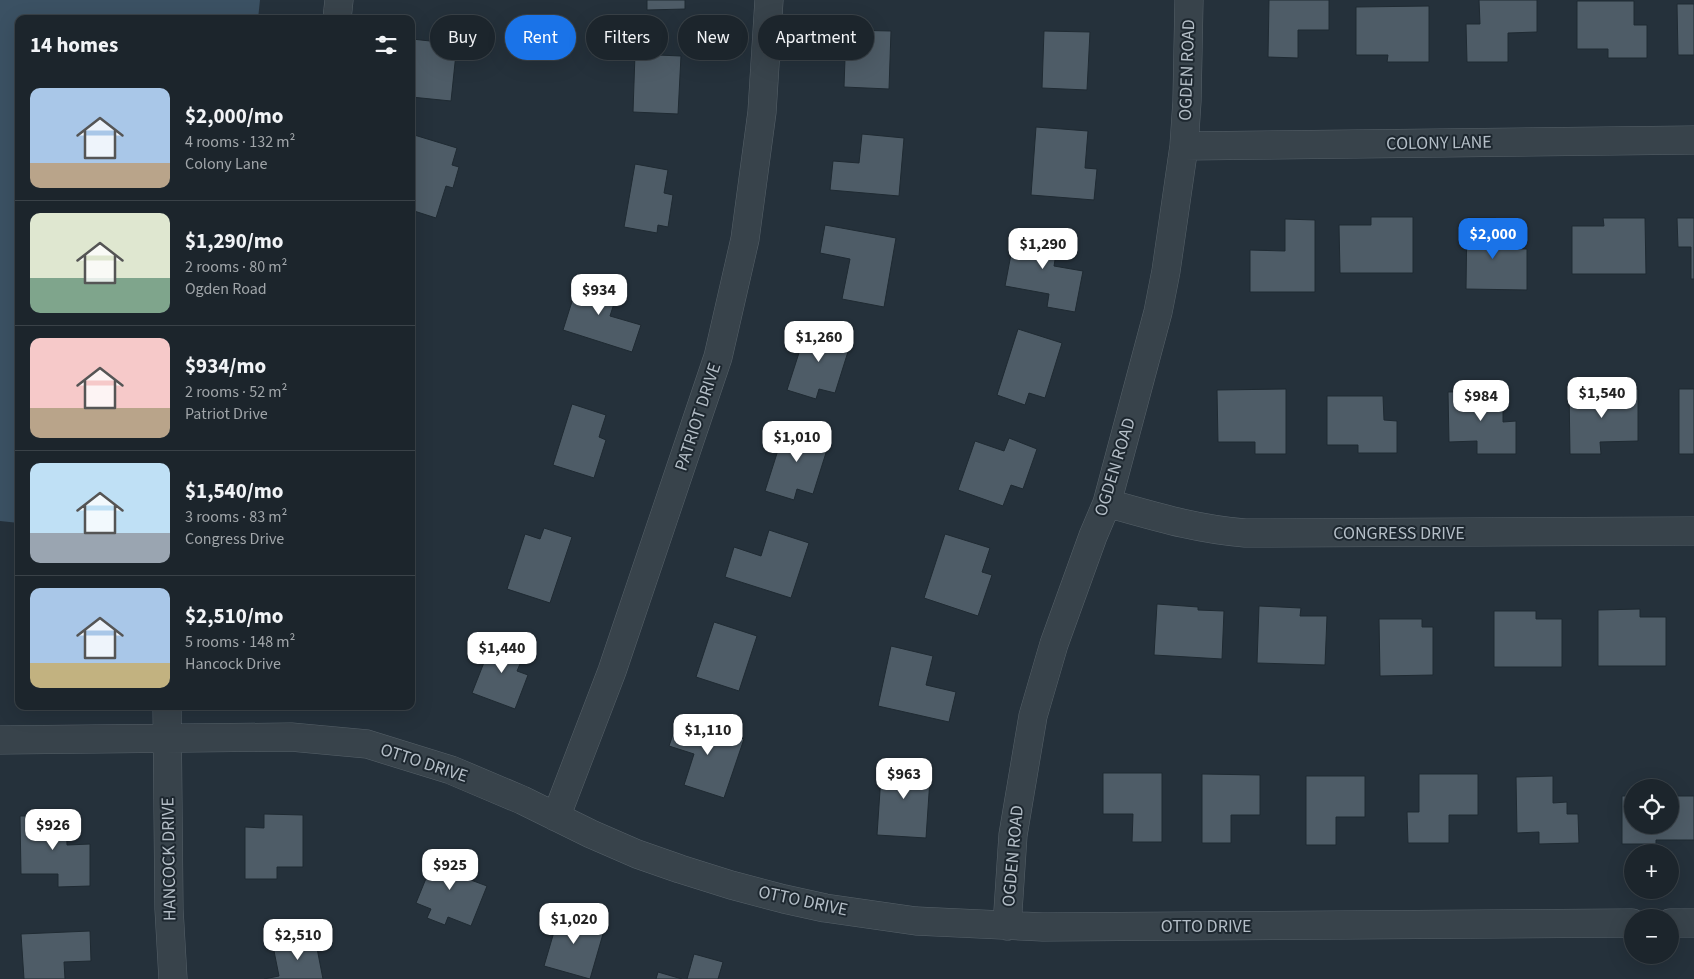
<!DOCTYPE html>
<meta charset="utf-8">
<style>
:root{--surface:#1c252c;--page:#293138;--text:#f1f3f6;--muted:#a0a5a9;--line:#3a4248;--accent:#1a73e8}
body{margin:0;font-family:"Source Sans 3",sans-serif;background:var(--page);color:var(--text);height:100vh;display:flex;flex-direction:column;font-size:19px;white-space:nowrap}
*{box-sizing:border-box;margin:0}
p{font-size:16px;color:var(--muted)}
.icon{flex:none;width:28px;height:28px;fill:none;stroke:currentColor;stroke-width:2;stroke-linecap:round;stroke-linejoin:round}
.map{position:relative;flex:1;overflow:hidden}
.details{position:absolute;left:15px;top:15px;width:400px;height:695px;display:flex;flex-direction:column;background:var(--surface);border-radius:10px;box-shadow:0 5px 20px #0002,0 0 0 1px var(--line)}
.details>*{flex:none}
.hud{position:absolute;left:430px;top:15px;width:475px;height:45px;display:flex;gap:10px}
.tools{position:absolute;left:1624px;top:779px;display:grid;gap:10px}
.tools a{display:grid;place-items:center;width:55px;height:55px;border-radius:50%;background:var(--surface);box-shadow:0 5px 20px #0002,0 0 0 1px var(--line);font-size:25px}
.price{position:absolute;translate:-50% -42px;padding:0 11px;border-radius:10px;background:#fff;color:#222;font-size:16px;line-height:32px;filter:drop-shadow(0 1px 2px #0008)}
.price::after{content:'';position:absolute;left:50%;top:30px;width:15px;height:11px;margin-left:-8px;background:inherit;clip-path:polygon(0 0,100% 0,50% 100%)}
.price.on{background:var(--accent);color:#fff}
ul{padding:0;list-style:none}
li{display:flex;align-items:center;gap:15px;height:125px;padding:0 15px}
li+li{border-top:1px solid var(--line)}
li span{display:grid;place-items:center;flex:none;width:140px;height:100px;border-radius:10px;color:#555}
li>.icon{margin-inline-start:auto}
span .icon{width:60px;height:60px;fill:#fffc;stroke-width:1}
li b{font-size:21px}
h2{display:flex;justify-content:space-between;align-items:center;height:60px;padding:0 15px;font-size:21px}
.pill{padding:0 18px;border-radius:22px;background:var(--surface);box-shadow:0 5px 20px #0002,0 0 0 1px var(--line);font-size:18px;line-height:45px}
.pill.on{background:var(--accent);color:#fff}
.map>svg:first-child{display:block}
</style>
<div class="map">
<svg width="1694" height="979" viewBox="0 0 1694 979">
<rect width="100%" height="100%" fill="#25313b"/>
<path fill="#3b5163" d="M 0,0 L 260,0 L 258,19 L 19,19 L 19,523 L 0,521 Z"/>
<path fill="#4e5c67" stroke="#1f2a32" d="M 647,0 L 685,0 L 685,9 L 647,10 Z
M 1269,0 L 1329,0 L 1329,30 L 1298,30 L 1298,58 L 1268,57 Z
M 1479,0 L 1537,0 L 1537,32 L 1508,33 L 1508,62 L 1467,62 L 1466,24 L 1480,24 Z
M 1577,1 L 1634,1 L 1634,25 L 1647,25 L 1647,58 L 1608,58 L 1608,49 L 1577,49 Z
M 1677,4 L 1694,4 L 1694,55 L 1678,55 Z
M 1429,6 L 1429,62 L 1387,62 L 1388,55 L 1356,55 L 1356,7 Z
M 846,30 L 891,31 L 889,89 L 844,87 Z
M 1044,31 L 1090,32 L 1087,90 L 1042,88 Z
M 412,39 L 457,44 L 451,101 L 411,97 Z
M 635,54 L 681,56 L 678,114 L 633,112 Z
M 1036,127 L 1088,131 L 1085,168 L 1097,169 L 1094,200 L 1031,195 Z
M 411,134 L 457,148 L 452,165 L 459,167 L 453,188 L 446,186 L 436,218 L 411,210 Z
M 862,134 L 904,138 L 899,196 L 830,190 L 833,161 L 859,163 Z
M 635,164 L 668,170 L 664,193 L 673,195 L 668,227 L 658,225 L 657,233 L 624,227 Z
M 1371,217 L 1413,217 L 1413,273 L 1340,273 L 1339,225 L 1371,225 Z
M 1467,218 L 1496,218 L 1496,248 L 1527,249 L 1527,290 L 1466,289 Z
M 1603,218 L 1645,218 L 1646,274 L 1572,274 L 1572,226 L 1604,226 Z
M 1677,218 L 1694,218 L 1694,279 L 1691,279 L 1691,247 L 1678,247 Z
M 1285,219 L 1315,220 L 1315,292 L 1250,292 L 1250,250 L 1285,251 Z
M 825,225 L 896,238 L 884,307 L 842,299 L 850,259 L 820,253 Z
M 1016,228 L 1059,236 L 1054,266 L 1083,271 L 1075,312 L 1047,307 L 1049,294 L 1005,286 Z
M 580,276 L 619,288 L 610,316 L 641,325 L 632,352 L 563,330 Z
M 808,325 L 852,339 L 835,393 L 819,389 L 816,399 L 787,390 Z
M 1018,329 L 1062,343 L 1045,398 L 1029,393 L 1025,405 L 997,395 Z
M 1286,389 L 1286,454 L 1255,454 L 1255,442 L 1218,442 L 1217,390 Z
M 1638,389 L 1638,441 L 1600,442 L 1601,454 L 1570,454 L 1569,390 Z
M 1679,389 L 1694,389 L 1694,454 L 1679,454 Z
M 1503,391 L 1503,422 L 1516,421 L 1516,454 L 1477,454 L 1477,441 L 1449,442 L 1448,392 Z
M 1327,396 L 1383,396 L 1384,420 L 1397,421 L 1397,453 L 1358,453 L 1358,445 L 1327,445 Z
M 572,404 L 606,415 L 599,437 L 606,440 L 594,478 L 553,465 Z
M 786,425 L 830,440 L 813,494 L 797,489 L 794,500 L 765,491 Z
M 1009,438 L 1037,449 L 1023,489 L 1011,485 L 1003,506 L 958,490 L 975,441 L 1004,451 Z
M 544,528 L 572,537 L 550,603 L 507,589 L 525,534 L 540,539 Z
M 769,530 L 809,543 L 791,598 L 725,577 L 734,547 L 761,556 Z
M 945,534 L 990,548 L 982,572 L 992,575 L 978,616 L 924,598 Z
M 1157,604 L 1198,607 L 1198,610 L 1224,611 L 1222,659 L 1154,655 Z
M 1259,606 L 1301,608 L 1300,616 L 1327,616 L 1325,665 L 1257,663 Z
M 1640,609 L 1640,617 L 1666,617 L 1666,666 L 1598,666 L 1598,610 Z
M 1494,611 L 1536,611 L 1536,619 L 1562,619 L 1562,667 L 1494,667 Z
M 1379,619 L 1422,619 L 1422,627 L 1433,627 L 1433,675 L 1380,676 Z
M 714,622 L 757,636 L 739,691 L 696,677 Z
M 494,637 L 526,650 L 517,671 L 528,675 L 515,709 L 472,693 Z
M 891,646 L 933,656 L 926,685 L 956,692 L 949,722 L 878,706 Z
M 679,717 L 744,739 L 724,798 L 684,785 L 694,754 L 669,746 Z
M 882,761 L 931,764 L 926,838 L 877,835 Z
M 1103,773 L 1162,773 L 1162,842 L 1132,842 L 1133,814 L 1103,814 Z
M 1202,774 L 1260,775 L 1260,815 L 1231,815 L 1231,843 L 1202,843 Z
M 1419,774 L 1478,774 L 1478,815 L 1449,815 L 1449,843 L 1408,843 L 1407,812 L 1419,812 Z
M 1306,776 L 1365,776 L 1365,817 L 1336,817 L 1336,845 L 1306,845 Z
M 1553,776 L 1553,803 L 1567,802 L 1567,814 L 1578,814 L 1579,843 L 1539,844 L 1539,832 L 1517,833 L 1516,777 Z
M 1622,796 L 1632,796 L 1632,825 L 1670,825 L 1670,796 L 1694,796 L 1694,840 L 1656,840 L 1656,844 L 1622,844 Z
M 264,814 L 303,815 L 303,867 L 277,867 L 277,879 L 245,879 L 245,827 L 264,828 Z
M 20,816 L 66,816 L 67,845 L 90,844 L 90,886 L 58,887 L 58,874 L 21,874 Z
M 438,849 L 466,860 L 460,876 L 487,886 L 471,926 L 448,917 L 445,925 L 427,918 L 431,909 L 416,903 Z
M 561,908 L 593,918 L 589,930 L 603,934 L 590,979 L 544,966 Z
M 90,931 L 91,961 L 64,962 L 65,979 L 24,979 L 21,934 Z
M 315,938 L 323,979 L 264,979 L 279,976 L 273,946 Z
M 694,954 L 723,962 L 718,979 L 687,979 Z
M 658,972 L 682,979 L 656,979 Z"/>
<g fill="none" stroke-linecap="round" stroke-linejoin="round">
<g stroke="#566169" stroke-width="29">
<path id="minor" d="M 337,19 L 339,0
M 1184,146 L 1694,140
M 1107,503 C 1154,516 1195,529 1245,533 L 1694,531
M 167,706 L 169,909 L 173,979
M 0,740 L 291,737 L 367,744 L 451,770 L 522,800 L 591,834 L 637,854 L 680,869 L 731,885 L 784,899 L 825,908 L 916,921 L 1043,927 L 1632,923
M 556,817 L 612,671 L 718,357 L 745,239 L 762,112 L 769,0
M 1670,923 L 1694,923
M 1007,926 L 1013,835 L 1033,716 L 1054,644 L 1093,536 L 1107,503 L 1158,312 L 1166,271 L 1184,146 L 1187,101 L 1189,0"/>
</g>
<use href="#minor" stroke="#38434b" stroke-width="28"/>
</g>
<g text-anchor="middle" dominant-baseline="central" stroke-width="4" stroke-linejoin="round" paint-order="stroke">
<g font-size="18" fill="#b4bec7" stroke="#1e2830">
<text transform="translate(1187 70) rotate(-88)">OGDEN ROAD</text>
<text transform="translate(1439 143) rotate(-1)">COLONY LANE</text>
<text transform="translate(698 417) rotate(-72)">PATRIOT DRIVE</text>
<text transform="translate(1115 467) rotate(-73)">OGDEN ROAD</text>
<text x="1399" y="533">CONGRESS DRIVE</text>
<text transform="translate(424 763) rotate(18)">OTTO DRIVE</text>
<text transform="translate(1013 856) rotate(-85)">OGDEN ROAD</text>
<text transform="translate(169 859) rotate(-91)">HANCOCK DRIVE</text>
<text transform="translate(803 901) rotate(12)">OTTO DRIVE</text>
<text x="1206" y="926">OTTO DRIVE</text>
</g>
</g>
</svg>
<div class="tools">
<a><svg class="icon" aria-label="locate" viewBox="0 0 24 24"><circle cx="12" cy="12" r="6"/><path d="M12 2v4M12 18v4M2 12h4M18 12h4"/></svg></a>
<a>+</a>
<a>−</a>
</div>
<b class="price on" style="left:1493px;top:260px">$2,000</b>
<b class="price" style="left:1043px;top:270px">$1,290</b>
<b class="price" style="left:599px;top:316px">$934</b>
<b class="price" style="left:819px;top:363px">$1,260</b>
<b class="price" style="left:1602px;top:419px">$1,540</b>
<b class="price" style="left:1481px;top:422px">$984</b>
<b class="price" style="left:797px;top:463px">$1,010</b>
<b class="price" style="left:502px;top:674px">$1,440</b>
<b class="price" style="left:708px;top:756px">$1,110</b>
<b class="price" style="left:904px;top:800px">$963</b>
<b class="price" style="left:53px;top:851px">$926</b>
<b class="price" style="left:450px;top:891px">$925</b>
<b class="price" style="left:574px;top:945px">$1,020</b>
<b class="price" style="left:298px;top:961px">$2,510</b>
<div class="hud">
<a class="pill">Buy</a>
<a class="pill on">Rent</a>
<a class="pill">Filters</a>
<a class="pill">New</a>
<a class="pill">Apartment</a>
</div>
<section class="details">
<h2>14 homes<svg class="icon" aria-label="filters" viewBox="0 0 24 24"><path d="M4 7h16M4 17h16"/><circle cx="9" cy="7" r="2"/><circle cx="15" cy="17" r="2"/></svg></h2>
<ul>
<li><span style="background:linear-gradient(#a9c7e8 75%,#b9a48a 0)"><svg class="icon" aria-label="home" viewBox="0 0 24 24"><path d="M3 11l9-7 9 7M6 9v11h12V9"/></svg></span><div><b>$2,000/mo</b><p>4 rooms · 132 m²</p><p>Colony Lane</p></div></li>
<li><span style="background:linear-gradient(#dfe7d0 65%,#7fa58c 0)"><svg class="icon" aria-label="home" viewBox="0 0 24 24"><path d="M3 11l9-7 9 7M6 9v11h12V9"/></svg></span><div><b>$1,290/mo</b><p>2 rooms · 80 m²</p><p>Ogden Road</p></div></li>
<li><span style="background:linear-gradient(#f6c9c9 70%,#b9a48a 0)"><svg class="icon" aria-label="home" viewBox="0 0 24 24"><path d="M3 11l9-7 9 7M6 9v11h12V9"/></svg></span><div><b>$934/mo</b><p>2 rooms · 52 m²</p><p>Patriot Drive</p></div></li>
<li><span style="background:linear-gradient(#bfe0f5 70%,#9aa5b1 0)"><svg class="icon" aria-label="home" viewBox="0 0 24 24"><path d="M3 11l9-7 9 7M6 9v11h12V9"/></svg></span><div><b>$1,540/mo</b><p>3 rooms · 83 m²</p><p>Congress Drive</p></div></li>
<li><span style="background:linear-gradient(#a9c7e8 75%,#c2b280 0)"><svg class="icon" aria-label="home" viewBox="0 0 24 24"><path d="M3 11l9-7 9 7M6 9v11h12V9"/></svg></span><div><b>$2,510/mo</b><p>5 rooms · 148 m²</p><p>Hancock Drive</p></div></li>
</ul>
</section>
</div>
